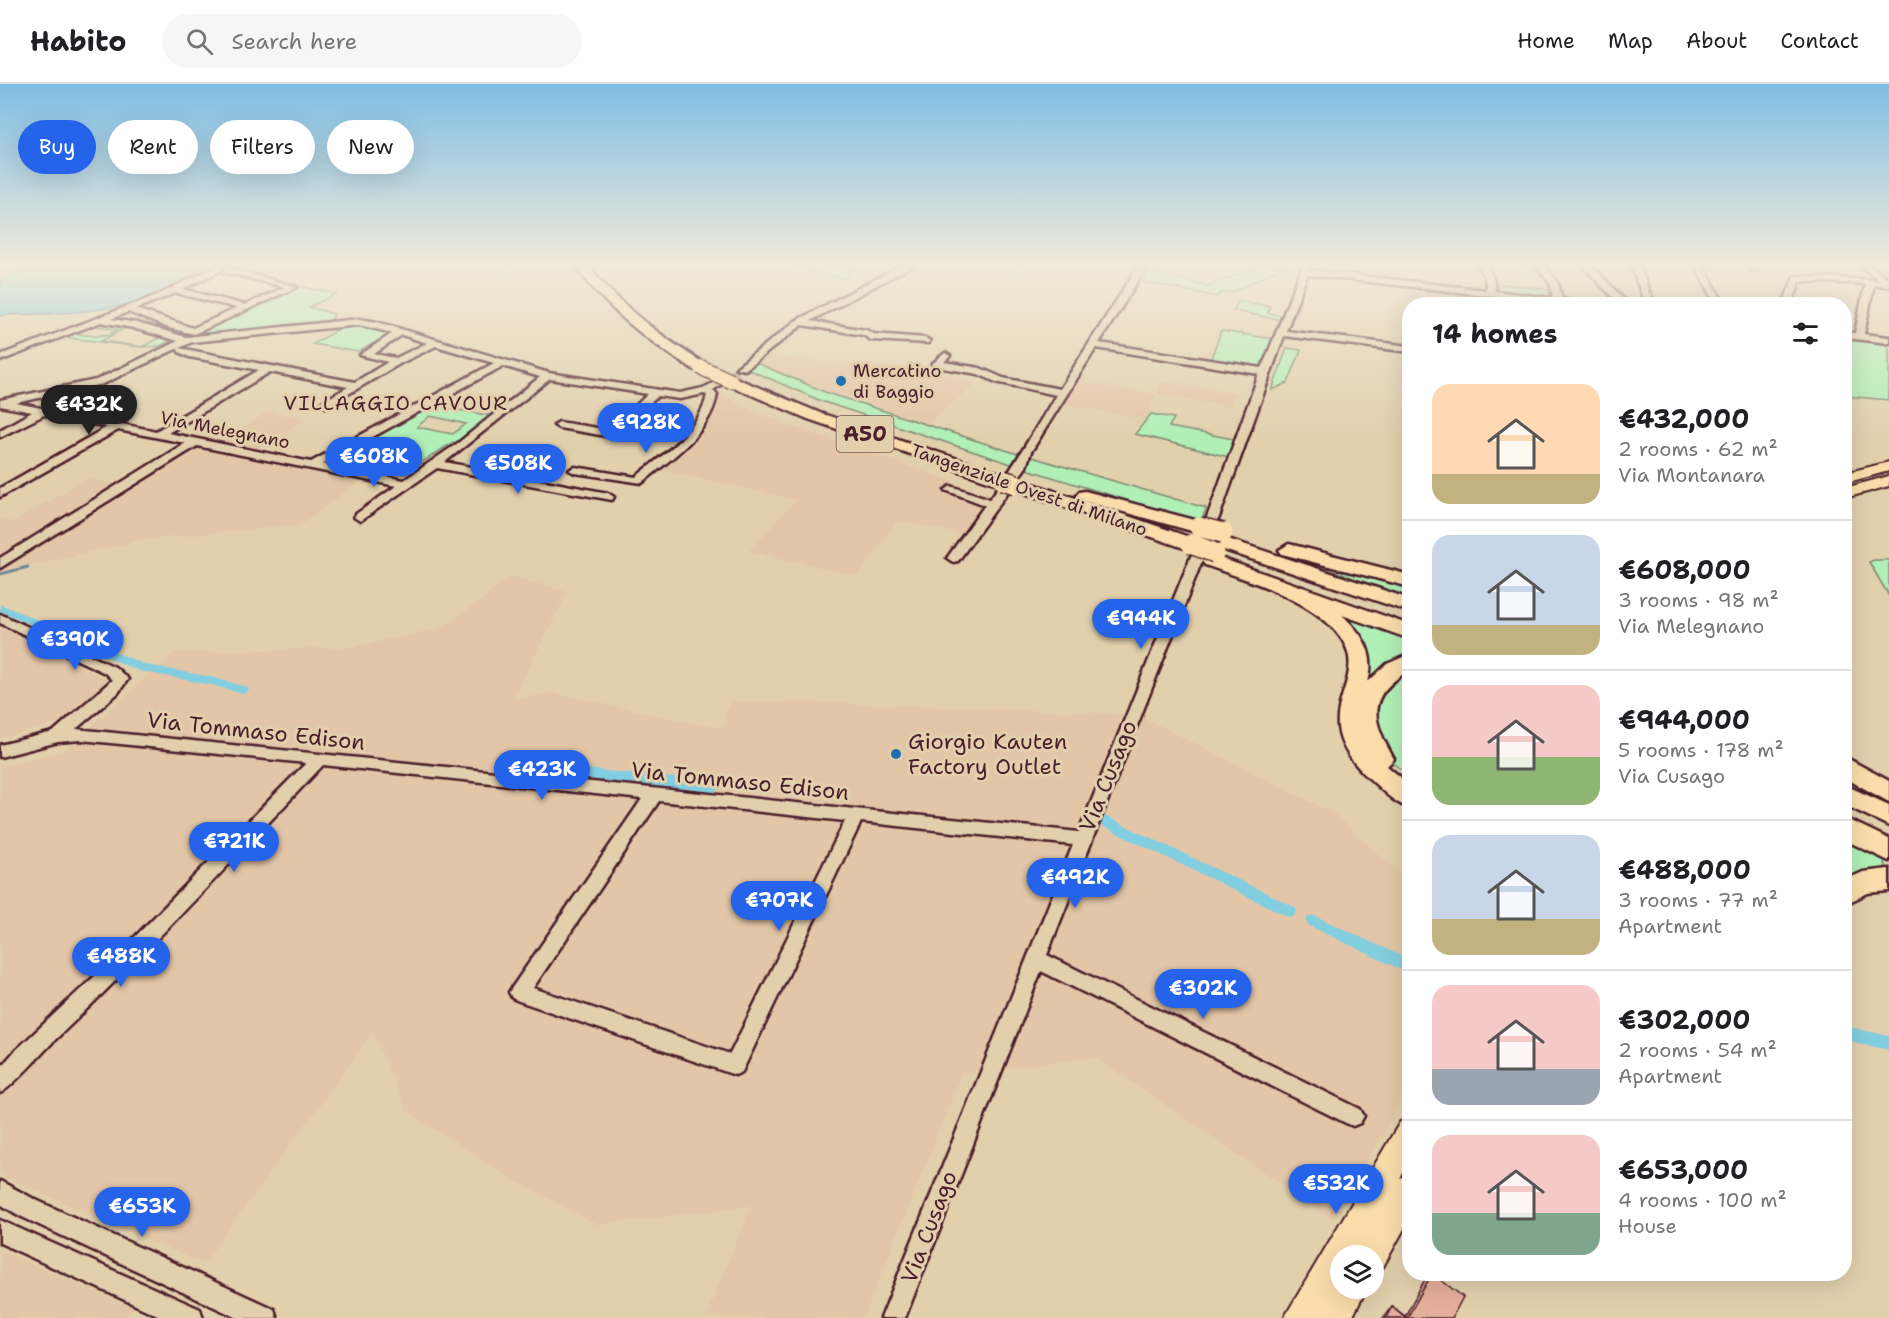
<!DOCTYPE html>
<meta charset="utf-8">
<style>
:root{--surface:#fff;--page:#f6f6f6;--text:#202124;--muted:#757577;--line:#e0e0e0;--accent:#2563eb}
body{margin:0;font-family:"Shantell Sans",sans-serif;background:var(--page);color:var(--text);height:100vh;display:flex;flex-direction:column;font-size:22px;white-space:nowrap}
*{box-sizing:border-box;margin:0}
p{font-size:20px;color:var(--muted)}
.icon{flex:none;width:33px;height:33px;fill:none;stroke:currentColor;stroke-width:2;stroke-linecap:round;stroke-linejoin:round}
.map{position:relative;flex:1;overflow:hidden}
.sheet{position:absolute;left:1402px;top:213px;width:450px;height:984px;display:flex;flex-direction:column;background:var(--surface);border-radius:24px;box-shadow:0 6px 24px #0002}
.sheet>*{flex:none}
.banner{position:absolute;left:18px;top:36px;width:570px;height:54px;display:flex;gap:12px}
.buttons{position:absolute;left:1330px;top:1161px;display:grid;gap:12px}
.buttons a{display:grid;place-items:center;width:54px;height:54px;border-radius:50%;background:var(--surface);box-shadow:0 6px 24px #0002;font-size:30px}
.price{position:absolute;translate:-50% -51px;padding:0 14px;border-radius:21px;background:var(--accent);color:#fff;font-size:20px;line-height:39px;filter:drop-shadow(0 2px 3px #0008)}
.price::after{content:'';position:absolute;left:50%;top:36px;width:18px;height:14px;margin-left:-9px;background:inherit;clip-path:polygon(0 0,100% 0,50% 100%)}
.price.on{background:#222;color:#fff}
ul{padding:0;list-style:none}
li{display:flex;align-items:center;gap:18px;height:150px;padding:0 30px}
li+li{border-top:2px solid var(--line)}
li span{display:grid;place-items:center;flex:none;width:168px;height:120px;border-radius:18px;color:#555}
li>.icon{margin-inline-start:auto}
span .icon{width:72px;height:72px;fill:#fffc;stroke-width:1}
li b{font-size:26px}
h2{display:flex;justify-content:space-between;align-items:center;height:72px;padding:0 30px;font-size:26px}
.chip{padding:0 21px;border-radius:27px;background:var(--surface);box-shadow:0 6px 24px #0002;font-size:21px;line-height:54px}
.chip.on{background:var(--accent);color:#fff}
header{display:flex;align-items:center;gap:36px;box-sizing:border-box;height:84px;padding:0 30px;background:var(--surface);border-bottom:2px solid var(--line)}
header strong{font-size:28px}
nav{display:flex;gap:33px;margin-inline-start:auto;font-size:21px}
.search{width:420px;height:54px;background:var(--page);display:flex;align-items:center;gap:15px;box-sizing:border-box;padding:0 21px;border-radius:33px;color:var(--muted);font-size:22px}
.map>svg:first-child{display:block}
</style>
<header>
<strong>Habito</strong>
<div class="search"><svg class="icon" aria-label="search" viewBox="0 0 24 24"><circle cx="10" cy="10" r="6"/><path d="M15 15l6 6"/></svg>Search here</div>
<nav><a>Home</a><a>Map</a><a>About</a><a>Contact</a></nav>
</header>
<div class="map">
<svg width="1889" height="1234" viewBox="0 0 1889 1234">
<rect width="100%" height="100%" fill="#e2d0ad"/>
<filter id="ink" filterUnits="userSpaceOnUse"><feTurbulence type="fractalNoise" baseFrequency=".0167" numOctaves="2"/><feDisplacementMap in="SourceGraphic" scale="12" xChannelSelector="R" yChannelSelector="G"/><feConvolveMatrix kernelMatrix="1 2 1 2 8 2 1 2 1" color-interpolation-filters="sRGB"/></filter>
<g filter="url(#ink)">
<path fill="#e3c6a7" d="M 1049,181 L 1142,181 L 1128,202 L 1125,202 L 1063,192 Z
M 765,270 L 797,275 L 923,284 L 978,299 L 925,341 L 825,308 L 754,278 Z
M 1075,297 L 1156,310 L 1162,297 L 1236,309 L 1231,323 L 1156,310 L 1146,336 L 1062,319 Z
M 720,309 L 762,331 L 792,342 L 995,412 L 965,451 L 898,436 L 858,492 L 749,467 L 796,416 L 654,384 L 710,331 L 715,312 Z
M 269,327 L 306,335 L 255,367 L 366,393 L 300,441 L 147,455 L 0,488 L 0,435 L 13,438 L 87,394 L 126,402 L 196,359 L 213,363 Z
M 511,492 L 568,508 L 514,612 L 522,614 L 552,609 L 707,642 L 723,643 L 730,618 L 801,618 L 1137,630 L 1333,729 L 1410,799 L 1410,996 L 1382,1052 L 1331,1134 L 1095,973 L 962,989 L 864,1234 L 705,1234 L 751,1122 L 597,1141 L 511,1094 L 407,1027 L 373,949 L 203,1180 L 5,1093 L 0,1088 L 0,682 L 64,666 L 174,569 L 354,563 L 440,544 L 474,522 Z
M 0,542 L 26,553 L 108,596 L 60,639 L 0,655 Z
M 0,1166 L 134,1224 L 125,1234 L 0,1234 Z"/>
<path fill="#b0efb6" stroke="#7d8770" stroke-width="1.5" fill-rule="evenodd" d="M 789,181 L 860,181 L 844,195 Z
M 1264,181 L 1287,181 L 1233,208 L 1221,209 L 1218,213 L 1143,198 L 1148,187 L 1208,202 Z
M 1494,199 L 1553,206 L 1554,215 L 1496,207 Z
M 300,202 L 337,210 L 309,223 L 334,230 L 330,239 L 218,250 L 203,248 L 202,245 Z
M 1238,217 L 1270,222 L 1268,229 L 1283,232 L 1282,236 L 1234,227 Z
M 102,238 L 98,240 L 125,244 L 101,257 L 142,263 L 162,252 L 174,255 L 160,262 L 140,263 L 55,252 C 80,243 90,260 118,246 L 92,241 Z
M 347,240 L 360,240 L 392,248 L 359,268 L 313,260 Z
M 1221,247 L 1274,255 L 1262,285 L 1210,277 Z
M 1845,254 L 1884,259 L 1889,264 L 1889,316 L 1845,312 Z
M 1287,264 L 1301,266 L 1288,299 L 1272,306 Z
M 754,278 L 825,308 L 1018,370 L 1014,381 L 821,317 L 745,284 Z
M 429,321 L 492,332 L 458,359 L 453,358 L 404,390 L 342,379 L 338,376 ZM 430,332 L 466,340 L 453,350 L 417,343 Z
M 1151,330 L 1174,334 L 1169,343 L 1234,355 L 1229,373 L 1135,350 Z
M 1028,372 L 1206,424 L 1201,439 L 1026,385 Z
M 1291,469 L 1410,501 L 1410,513 L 1289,472 Z
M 1874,476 L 1889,476 L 1889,512 L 1869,478 Z
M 1340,526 L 1410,552 L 1410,572 C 1371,584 1341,626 1368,665 C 1379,680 1394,691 1410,700 L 1410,710 C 1370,677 1342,661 1360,605 C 1364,594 1369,580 1366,569 C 1361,552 1345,543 1335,529 Z
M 1410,582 L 1410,691 L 1389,676 L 1377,661 L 1372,619 L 1376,609 Z
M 1845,749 L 1889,773 L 1884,779 L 1888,790 L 1867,789 L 1845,796 Z"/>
<path fill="#81cee1" stroke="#6b8898" stroke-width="1.5" d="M 32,181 L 200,181 C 176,221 83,229 41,230 C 27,231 14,229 0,232 L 0,197 Z"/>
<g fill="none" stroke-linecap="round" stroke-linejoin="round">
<path stroke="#6b8898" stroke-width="3" d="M 0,490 L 28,483"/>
<path fill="#81cee1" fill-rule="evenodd" d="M 0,520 L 146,581 L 212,593 L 247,603 L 249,606 L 243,610 L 212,601 L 139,587 L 0,527 Z
M 568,683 L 713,698 L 718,700 L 720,703 L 718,706 L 713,708 L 568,693 L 563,691 L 562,688 L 563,685 Z
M 1103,731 L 1295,823 L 1297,827 L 1295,831 L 1290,833 L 1285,831 L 1098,740 L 1096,736 L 1098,732 Z
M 1313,831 L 1410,876 L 1410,890 L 1308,841 L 1306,837 L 1308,833 Z
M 1845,942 L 1889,952 L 1889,966 L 1845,956 Z"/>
<path stroke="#c4ad93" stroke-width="10" stroke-dasharray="10 4.5" stroke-linecap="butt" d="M 717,300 L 741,284"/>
<g stroke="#4a1f2b" stroke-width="5">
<path id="minor" d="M 219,181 L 223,184 L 222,186 L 183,205 L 245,221 L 285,203 L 224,188 L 224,184 L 227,183 L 297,203 L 194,250 L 169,244 L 128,228 L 111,235 L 137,239 L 186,253 L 359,235 L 377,238 L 549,289 L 680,309 L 703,304 L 717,297 L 722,300 L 713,306 L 717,310 C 711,349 670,375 642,399 L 575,389 L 569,386 L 575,383 L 636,393 C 662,371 700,347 707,311 L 704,310 L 680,315 L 658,312 L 616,352 L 612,353 L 559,344 L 554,341 L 559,338 L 610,346 L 648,310 L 550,295 L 445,378 L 608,409 L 614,413 L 612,416 L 437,384 L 360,437 L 354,433 L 356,430 L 396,402 L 197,362 L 0,484 L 0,474 L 185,359 L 118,346 L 0,413 L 0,404 L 107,343 L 44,331 L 0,353 L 0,346 L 32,328 L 0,322 L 0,316 L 96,296 L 178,257 L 133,244 L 101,238 L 0,277 L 0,271 L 160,210 ZM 176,209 L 237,224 L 193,244 L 136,225 ZM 359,241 L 393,249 L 360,271 L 388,278 L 355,298 L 179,264 L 192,258 ZM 402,251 L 427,259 L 396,274 L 374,270 ZM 436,262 L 494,279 L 311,378 L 168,349 L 270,288 L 348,303 L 322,318 L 321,320 L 326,323 L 401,279 ZM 178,264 L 179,268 L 189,273 L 259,286 L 156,347 L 16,319 L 103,300 ZM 503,282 L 540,293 L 458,359 L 404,396 L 323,380 Z
M 903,181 L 914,181 L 810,237 L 866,246 L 874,250 L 925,254 L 930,257 L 928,259 L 871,256 L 863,251 L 802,241 L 745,286 L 736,284 L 797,236 Z
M 1139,181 L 1148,181 L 1099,259 L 1262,284 L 1303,181 L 1311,181 L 1309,186 L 1486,206 L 1485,193 L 1478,181 L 1487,181 L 1493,193 L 1495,207 L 1553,214 L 1550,199 L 1535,181 L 1544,181 L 1558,199 L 1562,215 L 1587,220 L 1563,220 L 1307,191 L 1286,247 L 1410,262 L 1410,268 L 1284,252 L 1221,428 L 1047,871 L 1360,1025 L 1364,1032 L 1360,1039 L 1353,1042 L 1346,1039 L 1041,887 L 905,1234 L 881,1234 L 1073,761 L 861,738 L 742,988 L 735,991 L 519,917 L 512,914 L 509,908 L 642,715 L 323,681 C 236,773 150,865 59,952 C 46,964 12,1004 0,1009 L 0,984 L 14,968 L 117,871 L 306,679 L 81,656 L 58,658 L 0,673 L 0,661 L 53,648 L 112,596 L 105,589 L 0,539 L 0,530 L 115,583 L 128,595 L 118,609 L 76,645 L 1079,748 L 1209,428 L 1259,290 L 1096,264 L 1031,368 L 1026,383 L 958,477 L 953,478 L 947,474 L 985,421 L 945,406 L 951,402 L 990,415 C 1015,382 1034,346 1056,311 L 996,298 L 978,290 L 937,283 L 932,280 L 945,269 L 950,272 L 944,278 L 980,284 L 1003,294 L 1060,305 ZM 659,717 L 845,737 L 730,970 L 533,904 Z
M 1582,181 L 1591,181 L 1628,220 L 1619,220 Z
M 1631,181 L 1639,181 L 1654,220 L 1645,220 Z
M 1695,181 L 1703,181 L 1724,220 L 1716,220 Z
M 1746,181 L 1756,181 L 1759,185 L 1752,187 Z
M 1859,181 L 1869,181 L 1889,195 L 1889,202 L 1874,201 L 1864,250 L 1889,253 L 1889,259 L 1845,254 L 1845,248 L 1855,249 L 1865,200 L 1800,197 L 1792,220 L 1783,220 L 1794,192 L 1879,196 Z
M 0,1097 L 36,1116 L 274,1225 L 277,1234 L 238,1234 L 20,1132 L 0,1120 Z
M 0,1136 L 200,1225 L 203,1234 L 164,1234 L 0,1159 Z"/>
</g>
<g stroke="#4a1f2b" stroke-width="4">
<path id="major" d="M 1889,378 L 1889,387 L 1845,399 L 1845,389 Z
M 1889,392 L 1889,402 L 1845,414 L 1845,404 Z
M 1410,1034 L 1410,1076 L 1400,1095 L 1410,1091 L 1410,1134 L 1383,1183 L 1374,1186 L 1374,1172 L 1357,1172 L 1360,1165 L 1356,1172 L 1341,1172 L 1341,1204 L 1367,1204 L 1352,1234 L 1318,1234 L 1319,1232 L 1318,1234 L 1284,1234 L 1400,1038 Z"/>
</g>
<g stroke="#4a1f2b" stroke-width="5">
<path id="highway" d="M 575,181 L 588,181 C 621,223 660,252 705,280 L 708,283 L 705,286 L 695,286 C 648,257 607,226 575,181 Z
M 731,292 L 820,329 L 1009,392 L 1012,396 L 1022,396 L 1078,415 L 1076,412 L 1079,408 L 1085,407 L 1206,439 L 1208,443 L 1199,449 L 1084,417 L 1198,456 L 1201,460 L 1198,464 L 1184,464 L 1010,404 L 1007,400 L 997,400 L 808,335 L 726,300 L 723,297 L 726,294 Z
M 1219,452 L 1410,515 L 1410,528 L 1212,462 L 1210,458 Z
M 1289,460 L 1410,491 L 1410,503 L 1282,470 L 1279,466 Z
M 1212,471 L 1410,541 L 1410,555 L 1342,531 C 1363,550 1376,570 1368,598 L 1387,580 L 1410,570 L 1410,586 C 1364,613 1372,636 1394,675 L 1387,682 L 1410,701 L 1410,724 C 1395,720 1382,706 1370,695 C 1300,632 1370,601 1343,557 C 1319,517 1247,496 1205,481 L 1202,477 Z
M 1845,673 L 1889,697 L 1889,718 L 1845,694 Z
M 1845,701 L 1889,721 L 1889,742 L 1845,721 Z
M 1845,734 L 1889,755 L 1889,777 L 1845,756 Z
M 1889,785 L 1889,807 L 1868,809 L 1845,820 L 1845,796 L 1863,788 Z"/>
</g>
<use href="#minor" fill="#e2d0ad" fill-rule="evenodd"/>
<use href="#major" fill="#faddab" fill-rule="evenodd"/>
<use href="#highway" fill="#faddab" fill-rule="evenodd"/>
<g stroke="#4a1f2b" stroke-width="17" stroke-linecap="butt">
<path id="highway-bridge-far1" d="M 700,283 L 731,297"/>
</g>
<g stroke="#4a1f2b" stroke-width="22" stroke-linecap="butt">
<path id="highway-bridge" d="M 1003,396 L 1016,400
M 1199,443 L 1223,449
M 1191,460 L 1215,469"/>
</g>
<use href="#highway-bridge-far1" stroke="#faddab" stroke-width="14"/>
<use href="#highway-bridge" stroke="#faddab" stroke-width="19"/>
</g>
<path fill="#c59684" stroke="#4a1f2b" stroke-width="1.5" d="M 1431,1190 L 1452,1234 L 1383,1234 L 1392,1222 L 1405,1232 L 1424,1197 Z"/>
<path fill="#e5ae9a" stroke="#4a1f2b" stroke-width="1.5" d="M 1432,1190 L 1433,1190 L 1463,1213 L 1452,1234 L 1407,1234 Z
M 1392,1222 L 1406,1234 L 1386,1234 Z"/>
</g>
<linearGradient id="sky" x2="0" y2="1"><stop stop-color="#7fbee5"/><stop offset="0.51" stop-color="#f2eada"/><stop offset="1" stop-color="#f2eada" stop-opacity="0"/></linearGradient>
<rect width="1889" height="354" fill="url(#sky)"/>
<g fill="#1f6fb2" stroke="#e2d0ad" stroke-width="2">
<circle cx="841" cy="297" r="6"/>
<circle cx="896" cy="670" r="6"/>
</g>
<g text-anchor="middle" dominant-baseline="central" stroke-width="6" stroke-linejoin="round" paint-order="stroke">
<g font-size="18" fill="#4a1f2b" stroke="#e2d0ad" text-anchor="start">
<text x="853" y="287">Mercatino<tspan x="853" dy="21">di Baggio</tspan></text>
</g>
<g font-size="18" fill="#4a1f2b" stroke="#e2d0ad">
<text transform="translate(225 346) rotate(11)">Via Melegnano</text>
<text transform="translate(1029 406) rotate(19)">Tangenziale Ovest di Milano</text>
</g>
<g font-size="20" letter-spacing="1.5" fill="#4a1f2b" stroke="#e2d0ad">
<text x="396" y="319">VILLAGGIO CAVOUR</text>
</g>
<rect fill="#e2d0ad" stroke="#785452" stroke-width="1.5" x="836.5" y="332" width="57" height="36" rx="4.5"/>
<g font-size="21" font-weight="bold" fill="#4a1f2b">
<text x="865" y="350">A50</text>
</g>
<g font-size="22" fill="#4a1f2b" stroke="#e2d0ad">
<text transform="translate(256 647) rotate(6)">Via Tommaso Edison</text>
<text transform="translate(1108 692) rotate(-68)">Via Cusago</text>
<text transform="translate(740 697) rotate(6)">Via Tommaso Edison</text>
<text transform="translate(929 1143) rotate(-69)">Via Cusago</text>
</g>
<g font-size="22" fill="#4a1f2b" stroke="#e2d0ad" text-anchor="start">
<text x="908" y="657">Giorgio Kauten<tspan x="908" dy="25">Factory Outlet</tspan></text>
</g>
</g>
</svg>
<div class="buttons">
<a><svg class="icon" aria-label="layers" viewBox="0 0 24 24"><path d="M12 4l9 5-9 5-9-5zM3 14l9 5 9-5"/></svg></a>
</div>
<b class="price on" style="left:89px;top:352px">€432K</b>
<b class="price" style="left:646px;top:370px">€928K</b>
<b class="price" style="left:374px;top:404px">€608K</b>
<b class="price" style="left:518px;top:411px">€508K</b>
<b class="price" style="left:1141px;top:566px">€944K</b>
<b class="price" style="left:75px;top:587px">€390K</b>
<b class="price" style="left:542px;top:717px">€423K</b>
<b class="price" style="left:234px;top:789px">€721K</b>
<b class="price" style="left:1075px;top:825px">€492K</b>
<b class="price" style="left:779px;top:848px">€707K</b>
<b class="price" style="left:121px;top:904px">€488K</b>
<b class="price" style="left:1203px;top:936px">€302K</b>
<b class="price" style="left:1336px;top:1131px">€532K</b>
<b class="price" style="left:142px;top:1154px">€653K</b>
<div class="banner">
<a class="chip on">Buy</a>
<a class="chip">Rent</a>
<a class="chip">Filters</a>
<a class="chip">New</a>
</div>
<section class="sheet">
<h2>14 homes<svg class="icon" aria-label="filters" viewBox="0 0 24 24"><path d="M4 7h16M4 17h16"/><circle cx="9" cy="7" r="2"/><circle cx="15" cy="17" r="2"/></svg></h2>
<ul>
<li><span style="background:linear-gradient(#ffd9b3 75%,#c2b280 0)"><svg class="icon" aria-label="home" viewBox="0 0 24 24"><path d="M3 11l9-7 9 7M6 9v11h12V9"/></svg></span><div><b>€432,000</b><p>2 rooms · 62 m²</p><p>Via Montanara</p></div></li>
<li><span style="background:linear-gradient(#c9d6e8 75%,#c2b280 0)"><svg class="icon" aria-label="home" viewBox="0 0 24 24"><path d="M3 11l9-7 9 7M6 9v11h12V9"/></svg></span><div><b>€608,000</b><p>3 rooms · 98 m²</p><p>Via Melegnano</p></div></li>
<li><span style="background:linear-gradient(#f6c9c9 60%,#8fb573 0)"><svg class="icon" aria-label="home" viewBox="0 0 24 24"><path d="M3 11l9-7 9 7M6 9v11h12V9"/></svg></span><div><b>€944,000</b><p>5 rooms · 178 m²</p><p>Via Cusago</p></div></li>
<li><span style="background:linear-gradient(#c9d6e8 70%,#c2b280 0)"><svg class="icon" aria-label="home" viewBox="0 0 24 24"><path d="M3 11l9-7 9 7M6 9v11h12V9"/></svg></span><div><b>€488,000</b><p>3 rooms · 77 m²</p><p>Apartment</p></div></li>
<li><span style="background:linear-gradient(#f6c9c9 70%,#9aa5b1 0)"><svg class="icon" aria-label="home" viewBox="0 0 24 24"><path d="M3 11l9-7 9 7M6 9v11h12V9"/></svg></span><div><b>€302,000</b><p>2 rooms · 54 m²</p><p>Apartment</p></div></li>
<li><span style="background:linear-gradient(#f6c9c9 65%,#7fa58c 0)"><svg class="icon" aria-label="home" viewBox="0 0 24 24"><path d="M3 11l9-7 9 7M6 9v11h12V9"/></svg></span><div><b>€653,000</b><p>4 rooms · 100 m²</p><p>House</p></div></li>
</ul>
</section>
</div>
